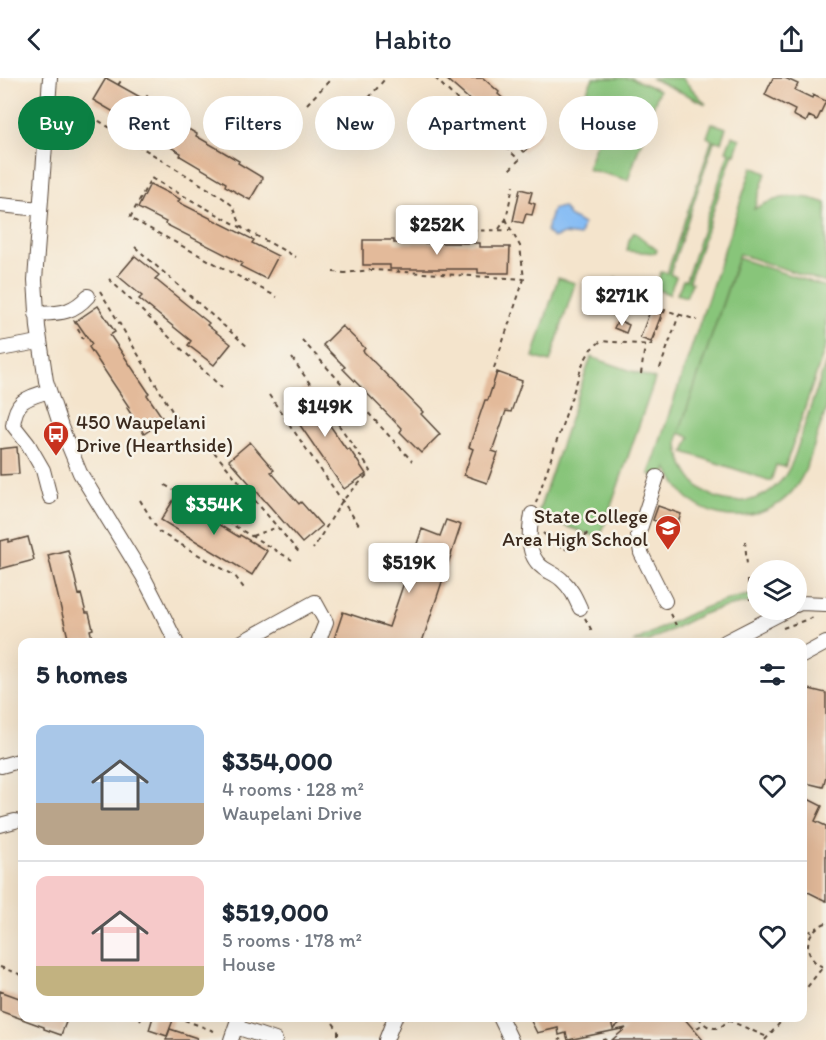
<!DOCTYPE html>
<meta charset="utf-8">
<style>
:root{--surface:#fff;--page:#f2f2f3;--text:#1f2937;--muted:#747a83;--line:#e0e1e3;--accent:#0b8043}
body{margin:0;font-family:Itim,sans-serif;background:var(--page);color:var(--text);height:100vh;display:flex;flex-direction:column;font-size:22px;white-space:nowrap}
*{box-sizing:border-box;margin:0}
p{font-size:20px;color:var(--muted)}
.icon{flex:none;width:33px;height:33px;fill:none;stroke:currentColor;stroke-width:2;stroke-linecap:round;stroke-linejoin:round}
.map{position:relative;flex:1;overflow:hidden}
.details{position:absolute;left:18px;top:560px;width:789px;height:384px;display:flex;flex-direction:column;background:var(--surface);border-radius:12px;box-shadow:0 6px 24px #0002}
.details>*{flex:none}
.hud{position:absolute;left:18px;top:18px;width:790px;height:54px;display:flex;gap:12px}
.fabs{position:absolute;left:747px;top:482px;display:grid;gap:12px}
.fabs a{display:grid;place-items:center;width:60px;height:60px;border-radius:50%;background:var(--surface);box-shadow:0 6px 24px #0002;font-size:30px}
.price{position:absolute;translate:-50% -51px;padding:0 14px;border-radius:6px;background:#fff;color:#222;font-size:20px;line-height:39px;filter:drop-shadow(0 2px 3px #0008)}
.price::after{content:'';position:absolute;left:50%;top:36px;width:18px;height:14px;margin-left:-9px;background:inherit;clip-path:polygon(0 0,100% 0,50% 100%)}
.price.on{background:var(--accent);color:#fff}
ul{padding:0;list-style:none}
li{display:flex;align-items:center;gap:18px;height:150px;padding:0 18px}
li+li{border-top:2px solid var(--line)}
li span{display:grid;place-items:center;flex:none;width:168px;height:120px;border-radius:12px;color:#555}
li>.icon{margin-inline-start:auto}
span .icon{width:72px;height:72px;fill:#fffc;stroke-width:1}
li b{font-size:26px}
h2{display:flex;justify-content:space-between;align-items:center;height:72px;padding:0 18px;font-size:26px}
.tag{padding:0 21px;border-radius:27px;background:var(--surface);box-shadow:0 6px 24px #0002;font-size:21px;line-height:54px}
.tag.on{background:var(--accent);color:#fff}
header{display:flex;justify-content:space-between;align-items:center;height:78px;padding:0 18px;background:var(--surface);font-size:27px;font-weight:600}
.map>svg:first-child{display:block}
</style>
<header><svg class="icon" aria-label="back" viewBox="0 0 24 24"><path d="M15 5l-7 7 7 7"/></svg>Habito<svg class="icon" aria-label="share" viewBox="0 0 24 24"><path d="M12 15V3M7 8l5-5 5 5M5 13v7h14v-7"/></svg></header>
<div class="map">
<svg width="826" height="962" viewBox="0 0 826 962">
<rect width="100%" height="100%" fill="#f7f3e8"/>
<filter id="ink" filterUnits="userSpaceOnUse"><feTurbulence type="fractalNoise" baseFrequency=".0167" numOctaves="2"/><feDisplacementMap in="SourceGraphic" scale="12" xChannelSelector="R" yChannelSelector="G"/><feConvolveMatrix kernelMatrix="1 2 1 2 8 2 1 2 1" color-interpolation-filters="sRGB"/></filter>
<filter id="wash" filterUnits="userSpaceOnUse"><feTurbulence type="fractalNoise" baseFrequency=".008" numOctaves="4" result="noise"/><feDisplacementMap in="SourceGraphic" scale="24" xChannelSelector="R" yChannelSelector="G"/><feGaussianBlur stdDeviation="1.35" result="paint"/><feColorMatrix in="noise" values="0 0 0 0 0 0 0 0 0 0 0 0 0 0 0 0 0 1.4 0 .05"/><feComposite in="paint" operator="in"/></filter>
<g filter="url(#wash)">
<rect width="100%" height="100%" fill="#f4e4cc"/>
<path fill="#88c57a" stroke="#62784c" stroke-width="1.5" d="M 593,0 L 631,0 L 659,12 L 628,102 L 587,91 L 595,68 L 614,36 L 582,23 Z
M 651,0 L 682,0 L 706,26 Z
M 712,45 L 726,50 L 721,64 L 714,63 L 670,196 L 676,199 L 669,216 L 655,211 L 661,194 L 667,195 L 712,62 L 707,59 Z
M 732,58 L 740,61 L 735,76 L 733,75 L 689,203 L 692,205 L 686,219 L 677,216 L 683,202 L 686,202 L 729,74 L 726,73 Z
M 752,89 L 766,95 L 754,131 C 779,117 799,115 826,125 L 826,205 L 739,176 L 680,352 L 738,180 L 826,209 L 826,267 L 785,389 L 776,387 L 771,403 L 684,374 L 690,359 L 679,355 C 677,365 679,377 683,386 C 698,425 748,436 777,407 C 793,392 797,369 804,349 C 811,327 819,305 826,284 C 826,299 826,315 826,330 C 825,337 821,345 819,352 C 813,370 808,391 797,407 C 774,442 723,448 691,423 C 680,414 673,402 667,390 L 663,400 L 649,396 Z
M 634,154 L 657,172 L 656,175 L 627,173 L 629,162 Z
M 558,200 L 575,205 L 550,284 L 533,279 Z
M 616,200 L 639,219 L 638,222 L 608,220 L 611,209 Z
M 591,279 L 655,301 L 600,460 L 537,438 Z
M 757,516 L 757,523 L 721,530 L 700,537 L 647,564 L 633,564 C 673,544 712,521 757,516 Z"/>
<path fill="#84bbf4" stroke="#607289" stroke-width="1.5" d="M 563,129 L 569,138 L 583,146 L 580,158 L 564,156 L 553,160 L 546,153 L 553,131 Z"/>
<g id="blocks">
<path fill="#e3ba9a" d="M 106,0 L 158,29 L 156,32 L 197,56 L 196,58 L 239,83 L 238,85 L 263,100 L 250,122 L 225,108 L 226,105 L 180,78 L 181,75 L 142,53 L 143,51 L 93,22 Z
M 445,0 L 483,0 L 499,14 L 498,16 L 541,54 L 524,74 L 478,34 L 480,31 Z
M 773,0 L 785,0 L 798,6 L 795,12 L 812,20 L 813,17 L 826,23 L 817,42 L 809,38 L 806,44 L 793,37 L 795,32 L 765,17 Z
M 150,106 L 180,121 L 178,124 L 254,162 L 252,165 L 278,178 L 266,201 L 240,188 L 242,185 L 165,146 L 166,144 L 138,130 Z
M 520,111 L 532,114 L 529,124 L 535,126 L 532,137 L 526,136 L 523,145 L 513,143 Z
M 363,162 L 394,162 L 394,165 L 480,165 L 480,169 L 510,169 L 509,195 L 478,195 L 478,191 L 390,191 L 390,187 L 363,187 Z
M 135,178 L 159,197 L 155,201 L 209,245 L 207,247 L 231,266 L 214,287 L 188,267 L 191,263 L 139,221 L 142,218 L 118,198 Z
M 98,228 L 115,254 L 110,257 L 149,315 L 147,317 L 164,342 L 144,356 L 127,330 L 129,329 L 89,269 L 92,266 L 76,243 Z
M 652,228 L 663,232 L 651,264 L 640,260 Z
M 618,242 L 629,247 L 626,255 L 614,250 Z
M 342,248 L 365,270 L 363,273 L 423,334 L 421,336 L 440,356 L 421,375 L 400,354 L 402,351 L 343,291 L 345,289 L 323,267 Z
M 497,294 L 522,303 L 511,334 L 506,333 L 492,373 L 498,375 L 487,405 L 464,397 L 473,371 L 469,369 L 485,322 L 488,322 Z
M 306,309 L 324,335 L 322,336 L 347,372 L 349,370 L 366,396 L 344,411 L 284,324 Z
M 250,364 L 274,392 L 271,394 L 299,426 L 301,424 L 322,448 L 302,465 L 229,382 Z
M 17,369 L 19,396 L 0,397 L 0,371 Z
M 176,418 L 202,434 L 201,436 L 239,459 L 240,457 L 267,473 L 252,497 L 161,442 Z
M 658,428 L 681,436 L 676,450 L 653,442 Z
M 446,442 L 461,447 L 422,564 L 333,564 L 343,534 L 389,549 L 422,451 L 440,458 Z
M 28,459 L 34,482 L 0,491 L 0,463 L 9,461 L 9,464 Z
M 68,472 L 79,517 L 81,516 L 86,535 L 89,535 L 93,551 L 90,552 L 93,564 L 69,564 L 48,477 Z
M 805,610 L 826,615 L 826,698 L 823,709 L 802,704 L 802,618 Z
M 802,718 L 822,728 L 815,743 L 826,748 L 826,823 L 802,811 Z
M 0,913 L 22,921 L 22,939 L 68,939 L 61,957 L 44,951 L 44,949 L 0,933 Z
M 153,939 L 166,939 L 173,942 L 167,958 L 149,952 Z
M 529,939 L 610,939 L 613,951 L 627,939 L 683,939 L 703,962 L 612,962 L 626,950 L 568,962 L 566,955 L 559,957 L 558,950 L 537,955 Z
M 170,951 L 197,960 L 196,962 L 166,962 Z"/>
</g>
</g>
<g filter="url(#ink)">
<use href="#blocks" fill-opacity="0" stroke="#574638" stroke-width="1.5"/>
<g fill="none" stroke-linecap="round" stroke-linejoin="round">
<g stroke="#574638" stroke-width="16">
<path id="minor" d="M 50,0 L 35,202 L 38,249 L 46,303 L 61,349 L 80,395 L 143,498 L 158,527 L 176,564
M 0,127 L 40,131
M 36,236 C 59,235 72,236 88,218
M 0,271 L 39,264
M 49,313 C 27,320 16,321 13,347 L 28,366 L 43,392 L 50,419
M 657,399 L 638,457 L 641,475 L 665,523
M 532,436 C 529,454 526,477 542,489 C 548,494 556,496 562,502 C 571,510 575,519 580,530
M 796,527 L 800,525 L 826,526
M 242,564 L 315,524 L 326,544 L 318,564
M 725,564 L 789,531
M 802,578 L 826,565
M 1,688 L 22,682
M 0,747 L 15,743
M 500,939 L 511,962
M 236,949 L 275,962
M 231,962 L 239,939
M 386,962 L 395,939"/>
</g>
<path stroke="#574638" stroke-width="2" stroke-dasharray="4.5 4.5" stroke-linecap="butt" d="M 435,0 L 519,82 L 508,93
M 118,7 L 123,0
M 145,21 L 148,17
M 307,26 L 332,0
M 66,31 L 78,31 L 83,33 L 223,120 L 233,128 L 242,150 L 296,179
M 341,42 L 367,22 L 384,2 L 383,0
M 435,70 L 473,24
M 506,141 L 511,152
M 242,150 L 151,100 L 130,140 L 277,219
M 499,151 L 506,141 L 513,108
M 454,153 L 511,152 L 520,168 L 524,201 L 494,290
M 135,169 L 249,270
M 333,194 L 345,195 L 372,192 L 524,201
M 109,201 L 222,310
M 100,213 L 181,348
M 74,242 L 83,261
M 302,262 L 412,383
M 292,280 L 371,393 L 342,423 L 313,471
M 660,290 L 679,237
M 641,296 L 645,267
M 269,317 L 359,447
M 214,374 L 301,477
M 165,407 L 292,482
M 140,422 L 159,454 L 235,498 L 246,513
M 536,425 L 583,285 L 591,271 L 601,263 L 651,267 L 665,232 L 697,242
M 543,455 C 554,465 565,477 580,469 L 587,455
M 252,458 L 278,449
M 745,463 L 747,487
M 748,502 L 750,522
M 670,536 L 676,547
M 585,540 L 592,553
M 783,550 L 814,539
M 826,845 C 802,853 802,883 826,890
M 802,848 L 812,854
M 0,889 L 22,897
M 802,916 L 822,890
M 176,939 L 214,953
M 699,939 C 706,953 723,954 729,939
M 728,942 L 767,959
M 140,943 L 142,939
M 333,945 L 338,952 L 338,962
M 697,950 L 703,946
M 559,961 L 561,962
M 602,962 L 608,961
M 765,962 L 785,939"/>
<use href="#minor" stroke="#fff" stroke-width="14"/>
</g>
</g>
<defs>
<g id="bus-pin" transform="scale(1.35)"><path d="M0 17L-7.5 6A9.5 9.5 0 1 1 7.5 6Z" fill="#c8321e" stroke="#f7f3e8"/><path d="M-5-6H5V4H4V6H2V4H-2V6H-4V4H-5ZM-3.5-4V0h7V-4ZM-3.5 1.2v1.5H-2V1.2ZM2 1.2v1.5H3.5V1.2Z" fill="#fff"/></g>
<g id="school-pin" transform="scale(1.35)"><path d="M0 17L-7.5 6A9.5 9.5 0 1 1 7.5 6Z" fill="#c8321e" stroke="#f7f3e8"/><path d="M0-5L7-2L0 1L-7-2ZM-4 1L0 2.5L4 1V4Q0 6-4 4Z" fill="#fff"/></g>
</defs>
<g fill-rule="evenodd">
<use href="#bus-pin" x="56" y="356"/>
<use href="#school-pin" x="668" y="450"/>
</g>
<g text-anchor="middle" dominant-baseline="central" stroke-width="5" stroke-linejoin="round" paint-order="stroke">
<g font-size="20" fill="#3b2a1e" stroke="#f7f3e8" text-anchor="start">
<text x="76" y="344">450 Waupelani<tspan x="76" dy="23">Drive (Hearthside)</tspan></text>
<text x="648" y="438" text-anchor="end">State College<tspan x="648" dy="23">Area High School</tspan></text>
</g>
</g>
</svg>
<div class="fabs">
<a><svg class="icon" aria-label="layers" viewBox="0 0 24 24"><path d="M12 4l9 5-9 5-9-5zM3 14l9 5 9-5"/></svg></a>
</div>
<b class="price" style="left:437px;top:178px">$252K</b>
<b class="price" style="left:622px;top:249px">$271K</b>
<b class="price" style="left:325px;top:360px">$149K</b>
<b class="price on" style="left:214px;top:458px">$354K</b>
<b class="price" style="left:409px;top:516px">$519K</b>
<div class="hud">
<a class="tag on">Buy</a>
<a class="tag">Rent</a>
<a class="tag">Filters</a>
<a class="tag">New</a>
<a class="tag">Apartment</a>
<a class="tag">House</a>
</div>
<section class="details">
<h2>5 homes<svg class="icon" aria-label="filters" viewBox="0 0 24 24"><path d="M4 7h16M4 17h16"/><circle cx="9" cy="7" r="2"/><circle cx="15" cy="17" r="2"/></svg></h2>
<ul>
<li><span style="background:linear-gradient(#a9c7e8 65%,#b9a48a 0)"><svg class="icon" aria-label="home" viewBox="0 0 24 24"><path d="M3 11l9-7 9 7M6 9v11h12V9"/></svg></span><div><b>$354,000</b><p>4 rooms · 128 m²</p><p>Waupelani Drive</p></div><svg class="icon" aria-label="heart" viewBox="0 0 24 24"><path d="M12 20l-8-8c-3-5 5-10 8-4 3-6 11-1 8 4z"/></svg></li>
<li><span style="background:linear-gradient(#f6c9c9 75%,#c2b280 0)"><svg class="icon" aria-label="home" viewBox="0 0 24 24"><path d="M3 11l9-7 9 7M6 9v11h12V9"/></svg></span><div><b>$519,000</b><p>5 rooms · 178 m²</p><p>House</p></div><svg class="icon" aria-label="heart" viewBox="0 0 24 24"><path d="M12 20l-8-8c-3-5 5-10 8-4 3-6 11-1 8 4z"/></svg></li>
</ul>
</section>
</div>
